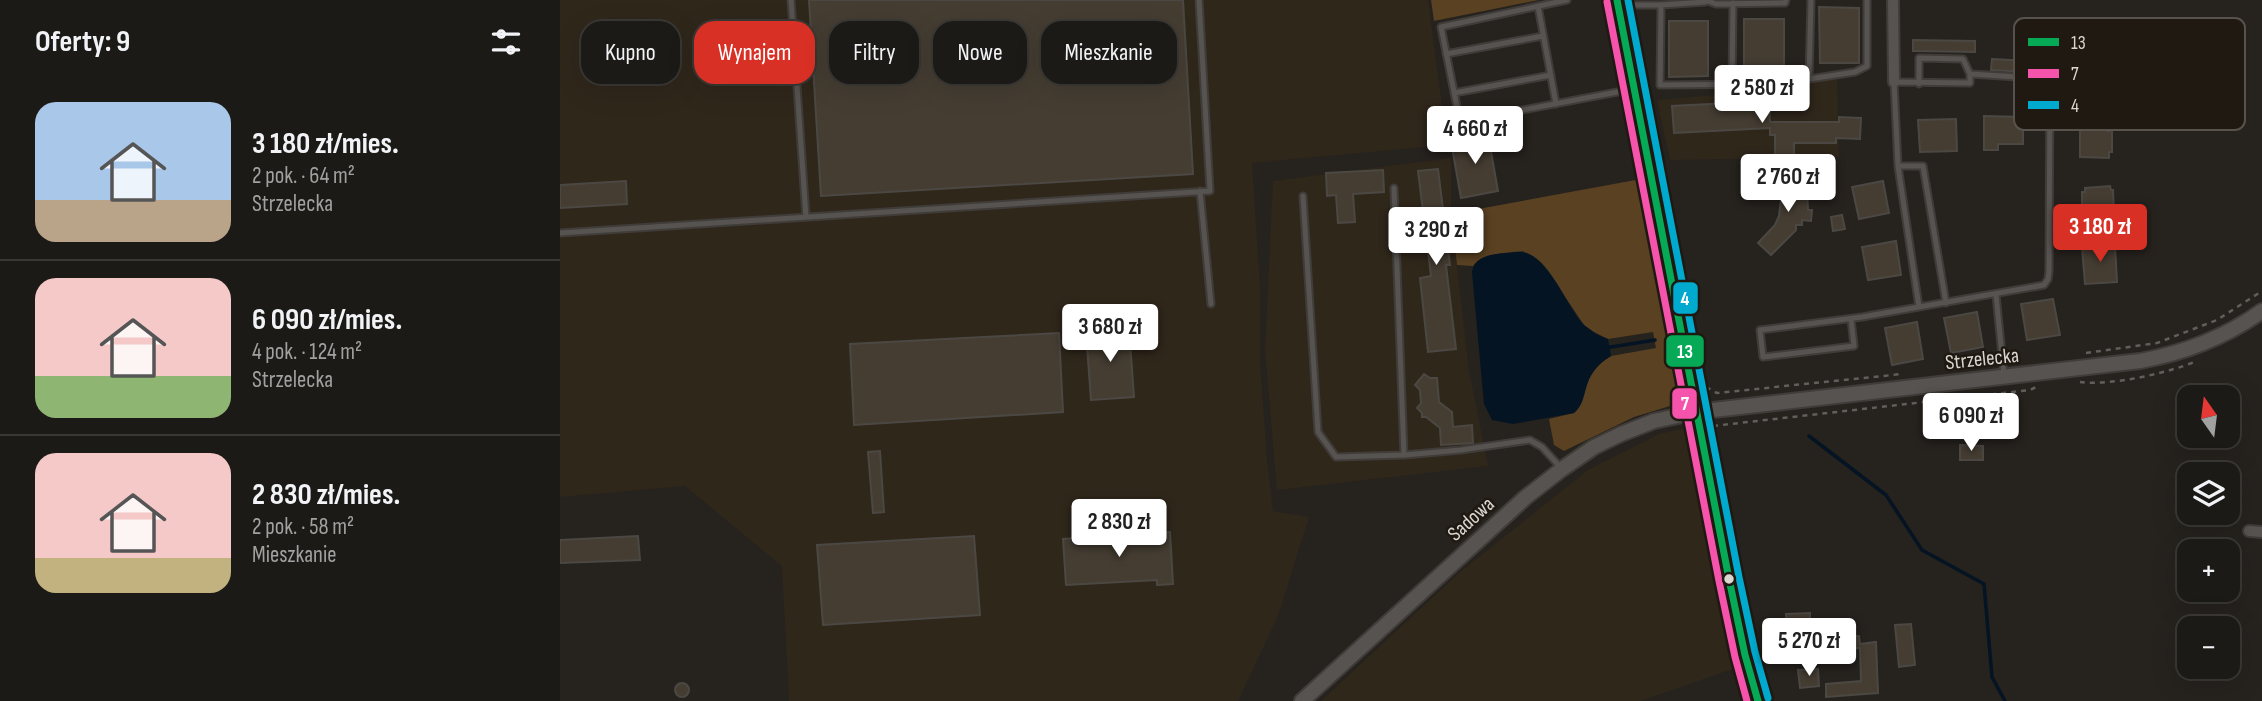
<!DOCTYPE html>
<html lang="pl">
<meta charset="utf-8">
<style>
:root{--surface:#1c1a16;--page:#292723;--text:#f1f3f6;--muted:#a0a1a1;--line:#3a3835;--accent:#d93025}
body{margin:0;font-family:"Sofia Sans Condensed",sans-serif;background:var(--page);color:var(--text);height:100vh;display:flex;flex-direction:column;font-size:26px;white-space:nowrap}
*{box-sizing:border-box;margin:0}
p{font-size:23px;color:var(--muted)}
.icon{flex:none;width:38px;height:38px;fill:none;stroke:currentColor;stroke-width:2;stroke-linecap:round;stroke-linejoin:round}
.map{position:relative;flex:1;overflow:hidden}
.sheet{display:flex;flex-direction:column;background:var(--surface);width:560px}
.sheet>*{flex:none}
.guide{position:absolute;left:21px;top:21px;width:665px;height:63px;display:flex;gap:14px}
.needle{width:46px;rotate:346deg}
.fabs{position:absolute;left:1617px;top:385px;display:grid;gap:14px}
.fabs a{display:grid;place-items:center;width:63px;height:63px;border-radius:14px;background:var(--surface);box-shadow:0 7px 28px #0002,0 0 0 2px var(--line);font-size:35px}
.price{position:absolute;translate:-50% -60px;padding:0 16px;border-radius:7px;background:#fff;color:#222;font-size:23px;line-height:46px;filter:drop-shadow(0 2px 4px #0008)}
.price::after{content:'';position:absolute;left:50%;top:42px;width:21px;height:16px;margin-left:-10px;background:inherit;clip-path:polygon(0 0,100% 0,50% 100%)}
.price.selected{background:var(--accent);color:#fff}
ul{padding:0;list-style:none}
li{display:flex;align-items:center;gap:21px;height:175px;padding:0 35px}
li+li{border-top:2px solid var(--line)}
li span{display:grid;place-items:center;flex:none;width:196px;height:140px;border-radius:21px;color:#555}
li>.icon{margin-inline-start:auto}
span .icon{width:84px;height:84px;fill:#fffc;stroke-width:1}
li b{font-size:30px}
h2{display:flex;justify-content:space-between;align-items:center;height:84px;padding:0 35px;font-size:30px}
.pill{padding:0 24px;border-radius:21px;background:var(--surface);box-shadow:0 7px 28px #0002,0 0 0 2px var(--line);font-size:24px;line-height:63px}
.pill.selected{background:var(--accent);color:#fff}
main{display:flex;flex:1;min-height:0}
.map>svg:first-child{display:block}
</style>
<main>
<section class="sheet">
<h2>Oferty: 9<svg class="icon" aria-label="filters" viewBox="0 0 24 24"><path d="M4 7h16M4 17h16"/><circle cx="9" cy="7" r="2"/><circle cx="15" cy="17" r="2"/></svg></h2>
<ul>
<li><span style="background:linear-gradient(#a9c7e8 70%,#b9a48a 0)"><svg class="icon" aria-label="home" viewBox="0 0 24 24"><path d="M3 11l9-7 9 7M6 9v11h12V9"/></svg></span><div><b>3 180 zł/mies.</b><p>2 pok. · 64 m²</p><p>Strzelecka</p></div></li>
<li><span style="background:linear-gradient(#f6c9c9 70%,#8fb573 0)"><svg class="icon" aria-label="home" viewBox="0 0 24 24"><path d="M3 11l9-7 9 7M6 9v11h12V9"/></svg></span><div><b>6 090 zł/mies.</b><p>4 pok. · 124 m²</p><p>Strzelecka</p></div></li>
<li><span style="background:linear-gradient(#f6c9c9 75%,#c2b280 0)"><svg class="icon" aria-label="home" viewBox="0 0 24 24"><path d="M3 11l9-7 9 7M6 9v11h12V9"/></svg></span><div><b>2 830 zł/mies.</b><p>2 pok. · 58 m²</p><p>Mieszkanie</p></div></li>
</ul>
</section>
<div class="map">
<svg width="1702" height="701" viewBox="0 0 1702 701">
<rect width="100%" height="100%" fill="#26221e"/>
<path fill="#30271b" d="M 0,0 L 868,0 L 887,145 L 692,163 L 700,288 L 700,361 L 707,460 L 713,511 L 749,517 L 718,616 L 678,701 L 229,701 L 222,566 L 125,486 L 0,497 Z
M 1277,77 L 1279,157 L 1110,160 L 1097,100 L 1212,90 Z
M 891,158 L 891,214 L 909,371 L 928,466 L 717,490 L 705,350 L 713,181 Z
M 1126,428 L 1173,669 L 1080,701 L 761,701 L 899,573 L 1028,470 L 1099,434 Z"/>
<path fill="#594122" d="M 871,0 L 979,0 L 874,21 Z
M 1081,179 L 1121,391 L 1119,397 L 1110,406 L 1074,417 L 1004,451 L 994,445 L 989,419 L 1014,413 C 1023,391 1029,369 1051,356 L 1096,348 L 1093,332 L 1048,339 L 1034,332 L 1024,325 L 993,279 L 963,251 C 947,253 923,253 913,266 L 897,265 L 891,214 Z"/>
<path fill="#041423" d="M 957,252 C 987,249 1005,305 1024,325 C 1031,331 1039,336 1048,339 L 1051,356 C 1018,375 1031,400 1014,413 L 953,424 L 932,420 L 924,404 L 912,272 C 915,252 941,254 957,252 Z"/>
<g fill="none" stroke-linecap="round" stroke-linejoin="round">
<path stroke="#041423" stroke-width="3.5" d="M 1045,348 L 1095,340
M 1249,436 L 1326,495 L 1362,550 L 1424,584 L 1432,677 L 1445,701"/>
</g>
<path fill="#453d32" stroke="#4b4844" stroke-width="2" d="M 249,0 L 623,0 L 633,174 L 261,196 Z
M 1259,7 L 1299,8 L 1299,63 L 1260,63 Z
M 1184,19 L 1224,19 L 1224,74 L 1184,75 Z
M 1109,21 L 1148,21 L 1148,76 L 1109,77 Z
M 1353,40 L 1415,41 L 1415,52 L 1353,51 Z
M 1432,59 L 1556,66 L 1555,77 L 1431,70 Z
M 1209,101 L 1210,122 L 1279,122 L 1279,117 L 1301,118 L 1300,139 L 1276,138 L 1276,143 L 1234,143 L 1234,158 L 1215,158 L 1215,135 L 1210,135 L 1210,128 L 1114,133 L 1112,106 Z
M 1424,116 L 1463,117 L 1463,144 L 1438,144 L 1438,150 L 1424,150 Z
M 1396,119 L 1397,151 L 1360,152 L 1358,120 Z
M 1524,125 L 1548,126 L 1547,131 L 1552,131 L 1552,152 L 1549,152 L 1549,158 L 1520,157 L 1520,129 L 1524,129 Z
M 928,135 L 938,191 L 901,198 L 891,142 Z
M 878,169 L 890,265 L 886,265 L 896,349 L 868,352 L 860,278 L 871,276 L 858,171 Z
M 823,170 L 824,192 L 793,194 L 795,222 L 778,223 L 776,195 L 767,196 L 766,173 Z
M 1233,177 L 1244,177 L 1244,191 L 1247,191 L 1248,210 L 1252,210 L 1251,221 L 1242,220 L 1242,225 L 1236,225 L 1236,230 L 1211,255 L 1198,243 L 1215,225 L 1219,216 L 1221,198 L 1216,185 Z
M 66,181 L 67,204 L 0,208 L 0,185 Z
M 1323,181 L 1329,213 L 1299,219 L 1292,187 Z
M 1550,186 L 1551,190 L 1553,190 L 1554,214 L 1549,214 L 1549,217 L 1527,217 L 1527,214 L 1522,214 L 1522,192 L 1525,192 L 1525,188 Z
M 1282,215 L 1285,229 L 1273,231 L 1271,217 Z
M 1336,241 L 1341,275 L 1308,280 L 1302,247 Z
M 1555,245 L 1557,282 L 1525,284 L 1522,247 Z
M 1493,299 L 1500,335 L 1467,340 L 1461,304 Z
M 1417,312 L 1423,347 L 1391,353 L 1384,318 Z
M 1357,322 L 1363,359 L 1332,365 L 1325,328 Z
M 569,329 L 574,397 L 531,400 L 526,332 Z
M 499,333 L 503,412 L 294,425 L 290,344 Z
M 864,374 L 870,378 L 877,378 L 879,402 L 892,412 L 893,427 L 912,425 L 913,443 L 881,445 L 880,428 L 866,417 L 862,417 L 862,413 L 857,408 L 861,403 L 860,390 L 855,385 Z
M 1400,445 L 1423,446 L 1423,460 L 1400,460 Z
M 320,451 L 324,512 L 313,513 L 308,452 Z
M 610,532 L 613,584 L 597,585 L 597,580 L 506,585 L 503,539 Z
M 78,536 L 80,560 L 0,563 L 0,540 Z
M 414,536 L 420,615 L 263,625 L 257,545 Z
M 1250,613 L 1250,636 L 1227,637 L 1226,614 Z
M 1351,624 L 1355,665 L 1339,667 L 1335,625 Z
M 1299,636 L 1300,644 L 1316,642 L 1318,693 L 1266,697 L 1266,684 L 1301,681 L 1300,648 L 1264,649 L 1263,637 Z
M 1258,669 L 1259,686 L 1240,688 L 1238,670 Z
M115 690a7 7 0 1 1 14 0a7 7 0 1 1-14 0Z"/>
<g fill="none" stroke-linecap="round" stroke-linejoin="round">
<g stroke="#403c39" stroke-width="9">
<path id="service" d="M 231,0 L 246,217
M 1007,0 L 881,27 L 900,122 L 1073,89
M 1145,0 L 1156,4 L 1225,3 L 1226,0
M 1145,2 L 1101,5 L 1100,85 L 1216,84 L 1295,72 L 1307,66 L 1307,0
M 1059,5 L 1101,5
M 978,6 L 996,104
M 886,54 L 983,36
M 1410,74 L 1556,83
M 1249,79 L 1251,0
M 1172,84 L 1173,3
M 894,93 L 991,75
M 1338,166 L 1334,82 L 1410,83 L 1410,74 L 1403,59 L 1359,58 L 1359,84
M 834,188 L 844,455 L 901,450 L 970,440 L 982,447 L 1002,469
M 640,191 L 651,304
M 743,196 L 758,432 L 776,457 L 844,455
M 0,233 L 650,191 L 639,0
M 1436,295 L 1444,375
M 1359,307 L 1338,166 L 1363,166 L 1386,303
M 1291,319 L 1294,346 L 1203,357 L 1200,330 L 1302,317 L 1484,285 L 1488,279 L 1489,271 L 1490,79"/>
</g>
<g stroke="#403c39" stroke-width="14">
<path id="minor" d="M 1333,0 L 1334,82
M 1689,531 L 1702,532"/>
</g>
<g stroke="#403c39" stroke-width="18">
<path id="tertiary" d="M 1057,0 L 1169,579 L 1185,655 L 1198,701
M 742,701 L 966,497 L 1002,469 L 1034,447 L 1061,434 L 1094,421 L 1136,412 L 1580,361 C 1624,353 1666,337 1702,311"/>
</g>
<path stroke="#615e5c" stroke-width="2.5" stroke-dasharray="5 5" stroke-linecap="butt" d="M 1526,353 L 1597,343 L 1657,320 L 1702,291
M 1520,382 C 1551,386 1608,373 1637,361
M 1146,387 L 1157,393 L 1342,374
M 1153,426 L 1470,390 L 1476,387"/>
<use href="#service" stroke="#565350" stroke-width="5"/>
<use href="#minor" stroke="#565350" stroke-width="10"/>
<use href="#tertiary" stroke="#565350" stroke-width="14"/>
<g stroke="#1f1912" stroke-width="12">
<path id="bus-1" d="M 1057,0 L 1169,579 L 1185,655 L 1198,701"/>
</g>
<g stroke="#1f1912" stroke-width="12">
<path id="bus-2" d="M 1047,2 L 1159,581 L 1175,657 L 1187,701"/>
</g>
<g stroke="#1f1912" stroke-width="12">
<path id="bus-3" d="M 1068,0 L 1179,577 L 1195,652 L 1208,698"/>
</g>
<use href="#bus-1" stroke="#06aa56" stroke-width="7"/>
<use href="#bus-2" stroke="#f653ac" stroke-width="7"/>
<use href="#bus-3" stroke="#00a9ce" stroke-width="7"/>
</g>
<circle fill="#dad6d0" stroke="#1f1912" stroke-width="2.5" cx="1169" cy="579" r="6"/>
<g text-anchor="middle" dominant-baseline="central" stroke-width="5" stroke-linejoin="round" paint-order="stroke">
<g font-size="21" fill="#dad6d0" stroke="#1f1912">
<text transform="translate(1422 359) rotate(-6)">Strzelecka</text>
<text transform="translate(911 519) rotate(-42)">Sadowa</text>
</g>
</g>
<rect x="1454" y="18" width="231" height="112" rx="10" fill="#1f1912" stroke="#57524b" stroke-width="2"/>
<rect x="1468" y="38" width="31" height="8" fill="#06aa56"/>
<rect x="1468" y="69" width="31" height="9" fill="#f653ac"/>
<rect x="1468" y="101" width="31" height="8" fill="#00a9ce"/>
<g font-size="19" fill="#dad6d0">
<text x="1511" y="49">13</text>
<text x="1511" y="80">7</text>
<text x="1511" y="112">4</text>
</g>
<g stroke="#1f1912" stroke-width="2.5">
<rect x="1112" y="281" width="27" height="34" rx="7" fill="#00a9ce"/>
<rect x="1105" y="334" width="40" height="34" rx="7" fill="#06aa56"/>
<rect x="1111" y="387" width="27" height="33" rx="7" fill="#f653ac"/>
</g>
<g font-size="19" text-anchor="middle" font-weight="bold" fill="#fff">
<text x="1125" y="305">4</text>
<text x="1125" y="358">13</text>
<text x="1125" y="410">7</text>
</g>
</svg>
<div class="fabs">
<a><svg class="needle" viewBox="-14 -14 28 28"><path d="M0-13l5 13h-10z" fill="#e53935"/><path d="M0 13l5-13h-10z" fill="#a0a1a1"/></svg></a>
<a><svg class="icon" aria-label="layers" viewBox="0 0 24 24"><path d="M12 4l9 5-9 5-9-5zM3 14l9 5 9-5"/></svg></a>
<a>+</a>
<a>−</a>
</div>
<b class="price" style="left:1202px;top:125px">2 580 zł</b>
<b class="price" style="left:915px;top:166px">4 660 zł</b>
<b class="price" style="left:1228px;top:214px">2 760 zł</b>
<b class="price selected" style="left:1540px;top:264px">3 180 zł</b>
<b class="price" style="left:876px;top:267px">3 290 zł</b>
<b class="price" style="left:550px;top:364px">3 680 zł</b>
<b class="price" style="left:1411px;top:453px">6 090 zł</b>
<b class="price" style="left:559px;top:559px">2 830 zł</b>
<b class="price" style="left:1249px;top:678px">5 270 zł</b>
<div class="guide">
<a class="pill">Kupno</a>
<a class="pill selected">Wynajem</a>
<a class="pill">Filtry</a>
<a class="pill">Nowe</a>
<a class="pill">Mieszkanie</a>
</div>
</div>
</main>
